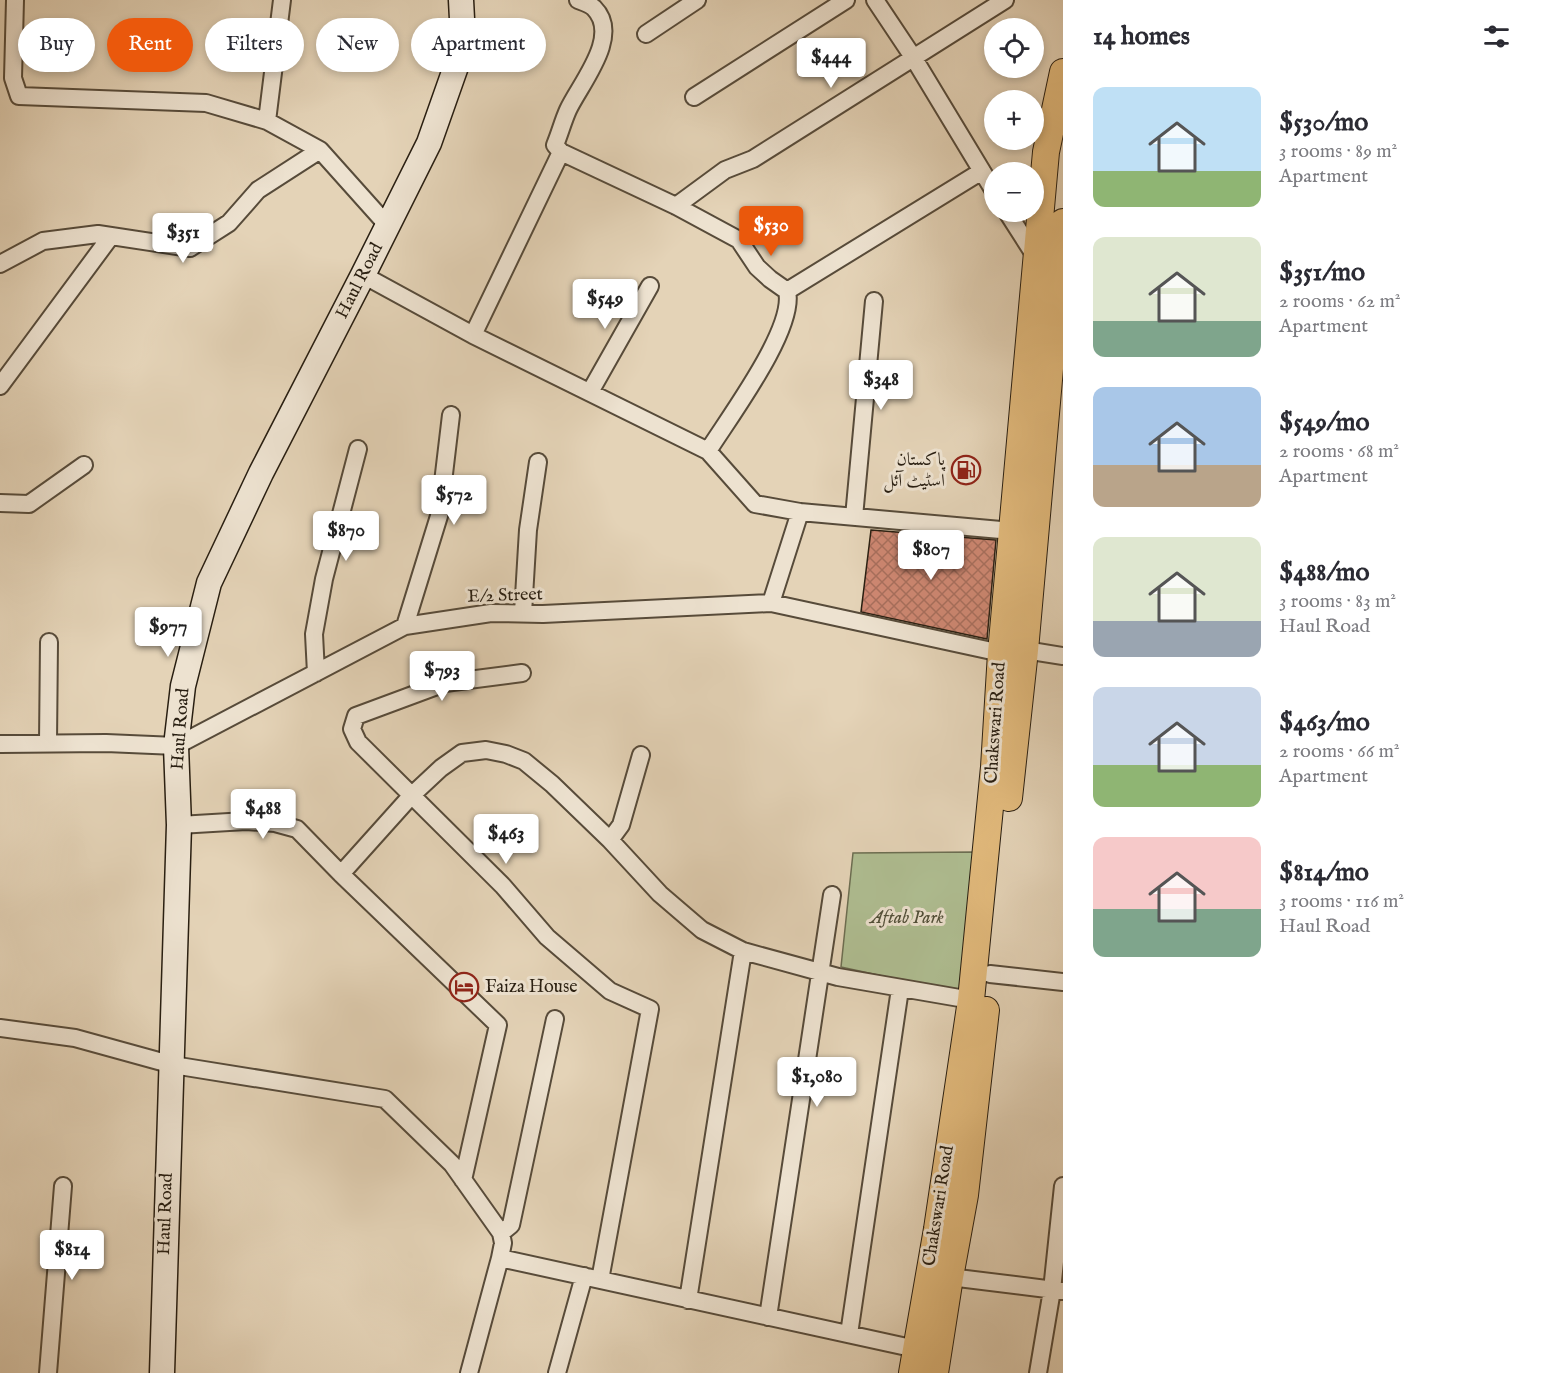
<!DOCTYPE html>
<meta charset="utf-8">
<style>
:root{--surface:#fff;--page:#f7f7f7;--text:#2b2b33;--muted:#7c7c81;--accent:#ea580c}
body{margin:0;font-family:"IM FELL English",Amiri,serif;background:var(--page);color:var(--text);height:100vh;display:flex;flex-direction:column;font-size:22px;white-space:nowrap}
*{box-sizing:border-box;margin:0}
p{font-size:20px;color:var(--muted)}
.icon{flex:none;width:33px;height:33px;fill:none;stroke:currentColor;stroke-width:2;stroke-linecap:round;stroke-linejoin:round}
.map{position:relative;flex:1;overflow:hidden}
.details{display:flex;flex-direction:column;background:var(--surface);width:480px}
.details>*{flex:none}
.banner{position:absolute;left:18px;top:18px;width:570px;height:54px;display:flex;gap:12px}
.tools{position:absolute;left:984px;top:18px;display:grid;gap:12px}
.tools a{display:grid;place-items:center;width:60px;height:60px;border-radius:50%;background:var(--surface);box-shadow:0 3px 9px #0003;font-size:30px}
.price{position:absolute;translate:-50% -51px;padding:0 14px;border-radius:6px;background:#fff;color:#222;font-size:20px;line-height:39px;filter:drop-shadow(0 2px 3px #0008)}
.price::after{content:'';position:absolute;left:50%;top:36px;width:18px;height:14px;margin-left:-9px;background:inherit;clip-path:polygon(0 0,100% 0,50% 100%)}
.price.active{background:var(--accent);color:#fff}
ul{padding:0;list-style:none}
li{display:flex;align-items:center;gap:18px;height:150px;padding:0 30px}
li span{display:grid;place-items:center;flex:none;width:168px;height:120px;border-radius:12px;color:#555}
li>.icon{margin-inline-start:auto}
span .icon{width:72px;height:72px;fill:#fffc;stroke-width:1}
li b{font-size:26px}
h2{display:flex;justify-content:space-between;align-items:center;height:72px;padding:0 30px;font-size:26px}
.tag{padding:0 21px;border-radius:27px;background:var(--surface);box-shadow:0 3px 9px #0003;font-size:21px;line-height:54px}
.tag.active{background:var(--accent);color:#fff}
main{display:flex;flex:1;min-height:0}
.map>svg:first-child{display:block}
</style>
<main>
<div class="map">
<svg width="1063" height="1373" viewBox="0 0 1063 1373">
<defs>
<pattern id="building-cross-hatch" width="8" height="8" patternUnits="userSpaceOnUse" patternTransform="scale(1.5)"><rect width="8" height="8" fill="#cf8873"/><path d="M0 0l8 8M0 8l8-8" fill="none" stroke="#a86f5d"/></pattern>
</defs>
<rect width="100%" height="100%" fill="#e4d3b7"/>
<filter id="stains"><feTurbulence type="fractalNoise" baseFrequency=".00333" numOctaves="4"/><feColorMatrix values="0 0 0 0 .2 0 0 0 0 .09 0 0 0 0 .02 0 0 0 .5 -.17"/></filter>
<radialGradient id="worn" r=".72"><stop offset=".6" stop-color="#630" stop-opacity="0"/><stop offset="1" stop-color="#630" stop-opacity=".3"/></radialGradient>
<path fill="#afbe92" stroke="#6c6e52" stroke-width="1.5" d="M 974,852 L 961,993 L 841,967 L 853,853 Z"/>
<path fill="url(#building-cross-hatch)" stroke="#281e11" stroke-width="1.5" d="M 871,530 L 996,540 L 987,639 L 861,612 Z"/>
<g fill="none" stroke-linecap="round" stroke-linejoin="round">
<g stroke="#574b3a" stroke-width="20">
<path id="street" d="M 15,0 L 13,78 L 19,96 L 206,103 L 267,121 L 320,150 L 388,226
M 875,0 L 913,57 L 994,191
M 646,34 L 697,0
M 694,97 L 846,0
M 267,121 L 282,0
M 561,152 L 676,206 L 739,240 L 757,267 L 770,279 L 787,291 C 796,328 730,416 708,451
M 676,206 L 725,170 L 753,159 L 1005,0
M 1007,212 L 1037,259
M 0,264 L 43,241 L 98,234 L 190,248 L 229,223 L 258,190 L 320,150
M 363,275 L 473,335 L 708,451 L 755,504 L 800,512 L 1012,531
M 787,291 L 982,171
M 473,335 L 561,152 L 555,145 C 560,133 563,121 568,110 C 580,84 622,36 594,8 C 590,4 583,2 578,0
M 0,386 L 111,236
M 590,392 L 650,286
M 0,503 L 29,504 L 84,465
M 854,517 L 874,301
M 771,603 L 800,512
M 523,613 L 528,530 L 538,462
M 405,626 L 439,516 L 451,415
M 1025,650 L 1063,656
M 316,673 L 314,634 L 324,579 L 358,449
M 522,673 L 445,683 L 356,716 L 352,729 L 358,742 L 503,886 L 547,937 L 610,991 L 650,1009 L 600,1280
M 48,742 L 49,642
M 0,744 L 106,743 L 176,746 L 405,626 L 491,613 L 543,614 L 771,603 L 1001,653
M 179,825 L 246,821 L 275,823 L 297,829 L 341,874 L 498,1025 L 463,1180
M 610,840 L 621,825 L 641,755
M 341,874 L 411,796 L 441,768 L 462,753 L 486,750 L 506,754 L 524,761 L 552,784 L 610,840 L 660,894 L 702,930 L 743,951 L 838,977 L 971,1000
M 990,974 L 1063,982
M 0,1028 L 75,1038 L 173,1065 L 385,1099 L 452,1164 L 501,1233 L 503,1243 L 500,1258 L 469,1373
M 501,1233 L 511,1225 L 555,1019
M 500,1258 L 916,1349
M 950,1277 L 1063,1291
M 688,1300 L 743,951
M 768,1317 L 832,895
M 849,1334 L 900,989
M 48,1373 L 63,1186
M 557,1373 L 584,1276
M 1038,1373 L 1052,1290 L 1063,1186"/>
</g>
<g stroke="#281e11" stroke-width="27">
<path id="secondary" d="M 162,1373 L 179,825 L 176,746 L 183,686 L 209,583 L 261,473 L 363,275 L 429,143 L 459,58 L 462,19 L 461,0"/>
</g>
<g stroke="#281e11" stroke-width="28">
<path id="primary" d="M 1009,798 L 1025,650 L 1063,222
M 912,1373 L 937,1229 L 971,1000 L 994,767 L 1001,653 L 1046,152 L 1063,72
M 935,1373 L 950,1277 L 965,1195 L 986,1010"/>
</g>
<use href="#street" stroke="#ede2d0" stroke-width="16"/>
<use href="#secondary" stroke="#ede2d0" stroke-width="24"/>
<use href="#primary" stroke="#e2ba7c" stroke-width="26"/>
</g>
<defs>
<g id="fuel-ring" transform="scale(1.5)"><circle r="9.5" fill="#ede2d0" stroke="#8f2418" stroke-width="1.5"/><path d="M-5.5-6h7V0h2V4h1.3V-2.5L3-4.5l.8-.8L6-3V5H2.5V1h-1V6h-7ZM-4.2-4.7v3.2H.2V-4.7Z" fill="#8f2418"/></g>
<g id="hotel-ring" transform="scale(1.5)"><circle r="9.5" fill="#ede2d0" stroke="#8f2418" stroke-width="1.5"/><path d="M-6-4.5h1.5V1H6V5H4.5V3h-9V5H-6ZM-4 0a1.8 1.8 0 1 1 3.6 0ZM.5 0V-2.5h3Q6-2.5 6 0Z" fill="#8f2418"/></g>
</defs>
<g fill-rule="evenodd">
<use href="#fuel-ring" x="966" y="470"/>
<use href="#hotel-ring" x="464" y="987"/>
</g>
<g text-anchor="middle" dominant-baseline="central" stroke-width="6" stroke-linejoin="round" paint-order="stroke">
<g font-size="18" fill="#281e11" stroke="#ede2d0">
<text transform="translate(360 281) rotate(-63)">Haul Road</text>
<text transform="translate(505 596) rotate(-2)">E/2 Street</text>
<text transform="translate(996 723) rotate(-86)">Chakswari Road</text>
<text transform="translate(181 729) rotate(-86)">Haul Road</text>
<text transform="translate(939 1206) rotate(-81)">Chakswari Road</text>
<text transform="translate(166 1214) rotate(-88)">Haul Road</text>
</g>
<g font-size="18" fill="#281e11" stroke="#ede2d0" text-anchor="end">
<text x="945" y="460">پاکستان<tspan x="945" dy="21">اسٹیٹ آئل</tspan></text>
<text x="485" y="987" text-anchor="start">Faiza House</text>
</g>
<g font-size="18" font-style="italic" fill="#504e38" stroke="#ede2d0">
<text x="907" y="918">Aftab Park</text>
</g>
</g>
<rect width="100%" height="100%" filter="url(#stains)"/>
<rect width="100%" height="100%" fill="url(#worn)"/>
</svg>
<div class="tools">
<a><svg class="icon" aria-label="locate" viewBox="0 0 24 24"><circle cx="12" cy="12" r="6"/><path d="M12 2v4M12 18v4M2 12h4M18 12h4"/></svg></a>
<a>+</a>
<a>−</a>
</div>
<b class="price" style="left:831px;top:89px">$444</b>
<b class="price active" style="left:771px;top:257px">$530</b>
<b class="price" style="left:183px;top:264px">$351</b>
<b class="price" style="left:605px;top:330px">$549</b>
<b class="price" style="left:881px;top:411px">$348</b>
<b class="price" style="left:454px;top:526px">$572</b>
<b class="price" style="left:346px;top:562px">$870</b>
<b class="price" style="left:931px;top:581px">$807</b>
<b class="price" style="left:168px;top:658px">$977</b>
<b class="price" style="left:442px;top:702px">$793</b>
<b class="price" style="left:263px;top:840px">$488</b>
<b class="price" style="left:506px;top:865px">$463</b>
<b class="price" style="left:817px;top:1108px">$1,080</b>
<b class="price" style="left:72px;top:1281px">$814</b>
<div class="banner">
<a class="tag">Buy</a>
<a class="tag active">Rent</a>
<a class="tag">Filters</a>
<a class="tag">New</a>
<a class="tag">Apartment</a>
</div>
</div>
<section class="details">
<h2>14 homes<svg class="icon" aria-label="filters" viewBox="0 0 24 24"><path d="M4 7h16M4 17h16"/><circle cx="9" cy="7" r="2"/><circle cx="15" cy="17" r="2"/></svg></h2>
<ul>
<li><span style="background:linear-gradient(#bfe0f5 70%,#8fb573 0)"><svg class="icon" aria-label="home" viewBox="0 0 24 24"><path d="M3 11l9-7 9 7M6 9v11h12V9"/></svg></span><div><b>$530/mo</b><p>3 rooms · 89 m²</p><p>Apartment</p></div></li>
<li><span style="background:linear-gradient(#dfe7d0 70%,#7fa58c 0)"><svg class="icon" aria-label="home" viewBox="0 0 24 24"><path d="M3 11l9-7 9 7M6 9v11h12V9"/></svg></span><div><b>$351/mo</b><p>2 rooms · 62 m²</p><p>Apartment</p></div></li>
<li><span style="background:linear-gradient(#a9c7e8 65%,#b9a48a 0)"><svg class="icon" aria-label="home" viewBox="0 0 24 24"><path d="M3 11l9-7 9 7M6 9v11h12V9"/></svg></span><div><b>$549/mo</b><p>2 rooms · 68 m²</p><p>Apartment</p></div></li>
<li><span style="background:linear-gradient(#dfe7d0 70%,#9aa5b1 0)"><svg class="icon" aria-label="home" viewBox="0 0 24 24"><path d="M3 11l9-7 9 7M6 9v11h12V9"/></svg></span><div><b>$488/mo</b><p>3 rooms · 83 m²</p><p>Haul Road</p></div></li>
<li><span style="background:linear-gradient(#c9d6e8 65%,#8fb573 0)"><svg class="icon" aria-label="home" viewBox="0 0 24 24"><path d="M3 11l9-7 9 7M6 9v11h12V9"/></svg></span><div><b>$463/mo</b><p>2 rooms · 66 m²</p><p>Apartment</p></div></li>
<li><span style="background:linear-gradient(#f6c9c9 60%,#7fa58c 0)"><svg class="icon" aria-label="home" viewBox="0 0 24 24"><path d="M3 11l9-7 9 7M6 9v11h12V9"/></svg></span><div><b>$814/mo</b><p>3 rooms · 116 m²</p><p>Haul Road</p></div></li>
</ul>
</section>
</main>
